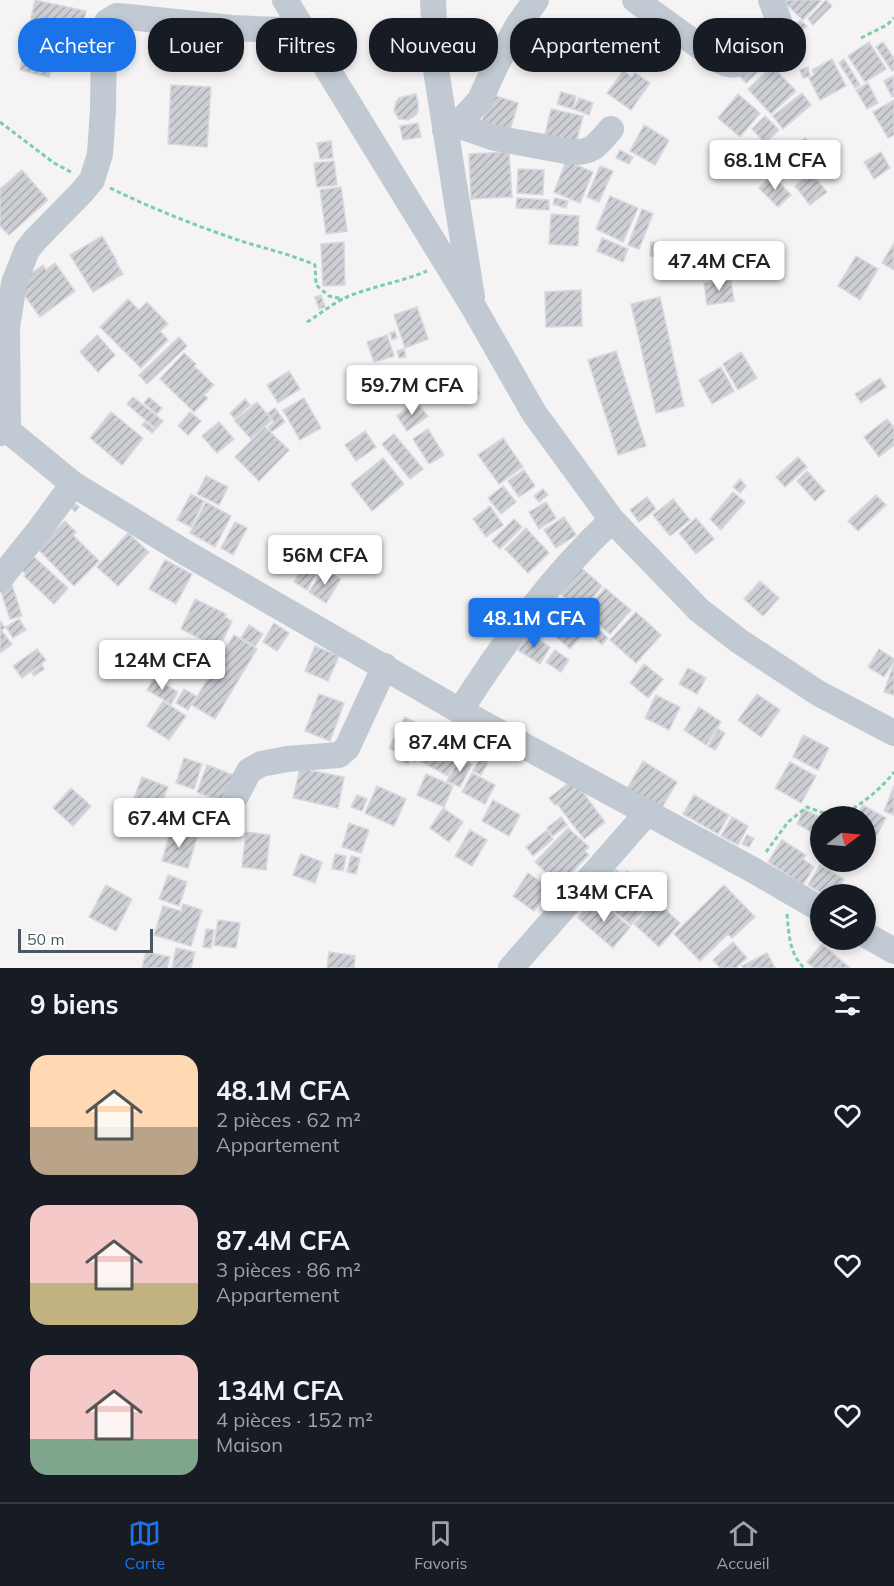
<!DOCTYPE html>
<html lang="fr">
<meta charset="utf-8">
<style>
:root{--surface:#171b24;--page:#20242c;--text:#f1f3f6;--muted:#9ea1a6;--line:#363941;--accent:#1a73e8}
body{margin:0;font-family:Mulish,sans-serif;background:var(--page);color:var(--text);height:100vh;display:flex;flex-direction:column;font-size:22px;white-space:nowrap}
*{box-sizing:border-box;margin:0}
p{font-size:20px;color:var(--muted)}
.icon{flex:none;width:33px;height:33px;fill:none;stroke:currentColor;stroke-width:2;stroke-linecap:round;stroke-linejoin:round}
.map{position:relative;height:968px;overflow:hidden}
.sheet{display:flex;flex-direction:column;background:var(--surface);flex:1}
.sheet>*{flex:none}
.top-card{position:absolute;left:18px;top:18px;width:858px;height:54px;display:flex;gap:12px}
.needle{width:39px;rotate:74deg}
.buttons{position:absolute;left:810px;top:806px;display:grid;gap:12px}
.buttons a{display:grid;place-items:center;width:66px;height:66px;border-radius:50%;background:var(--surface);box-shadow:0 3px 9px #0003;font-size:30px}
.scale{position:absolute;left:18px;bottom:15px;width:135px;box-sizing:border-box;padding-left:6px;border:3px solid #4a5661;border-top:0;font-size:16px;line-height:21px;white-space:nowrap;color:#4a5661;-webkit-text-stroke:4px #fff;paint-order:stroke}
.price{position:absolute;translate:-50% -51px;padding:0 14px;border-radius:6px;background:#fff;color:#222;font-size:20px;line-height:39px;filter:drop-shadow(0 2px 3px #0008)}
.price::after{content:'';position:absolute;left:50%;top:36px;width:18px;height:14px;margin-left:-9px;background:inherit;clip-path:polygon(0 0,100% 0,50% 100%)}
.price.on{background:var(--accent);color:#fff}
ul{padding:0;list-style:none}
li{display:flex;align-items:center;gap:18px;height:150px;padding:0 30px}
li span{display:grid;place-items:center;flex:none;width:168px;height:120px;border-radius:18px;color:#555}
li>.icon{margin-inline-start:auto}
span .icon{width:72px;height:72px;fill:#fffc;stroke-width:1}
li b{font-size:26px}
h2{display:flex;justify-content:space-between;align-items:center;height:72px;padding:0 30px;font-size:26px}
.tag{padding:0 21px;border-radius:24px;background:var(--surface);box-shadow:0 3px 9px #0003;font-size:21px;line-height:54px}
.tag.on{background:var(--accent);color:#fff}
.tabs{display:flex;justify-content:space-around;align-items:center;height:84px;border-top:2px solid var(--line);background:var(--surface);font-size:16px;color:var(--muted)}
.tabs a{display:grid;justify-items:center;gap:3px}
.tabs .on{color:var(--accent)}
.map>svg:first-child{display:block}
</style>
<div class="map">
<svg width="894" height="968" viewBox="0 0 894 968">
<defs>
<pattern id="building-hatch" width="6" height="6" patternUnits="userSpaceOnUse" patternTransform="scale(1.5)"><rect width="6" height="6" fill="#cdcfd5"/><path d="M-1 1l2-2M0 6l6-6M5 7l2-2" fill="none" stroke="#a8abb0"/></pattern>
</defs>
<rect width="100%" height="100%" fill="#f5f3f3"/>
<path fill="url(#building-hatch)" stroke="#d7d9de" stroke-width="1.5" d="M 35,0 L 86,11 L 77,48 L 56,43 L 49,77 L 20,70 Z
M 782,0 L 820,0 L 821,1 L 803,20 Z
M 826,0 L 832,6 L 813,25 L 808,19 Z
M 800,20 L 807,26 L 788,47 L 781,41 Z
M 635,21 L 646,27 L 636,43 L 640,46 L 630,62 L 616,54 Z
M 776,38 L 784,47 L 746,83 L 738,74 Z
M 869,42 L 886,69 L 865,82 L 848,56 Z
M 883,42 L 894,58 L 894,70 L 892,71 L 876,47 Z
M 832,59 L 846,86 L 820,100 L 809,78 L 814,75 L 812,70 Z
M 844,59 L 860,85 L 855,88 L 839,63 Z
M 772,66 L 796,91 L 771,114 L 748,89 Z
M 808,67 L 810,76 L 803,78 L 800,70 Z
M 623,71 L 632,77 L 635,73 L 650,83 L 631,110 L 607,93 Z
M 893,76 L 894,96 L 892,97 L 884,81 Z
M 868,83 L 878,103 L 867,109 L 856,90 Z
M 171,85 L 211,87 L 207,147 L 168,144 Z
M 561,92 L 576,96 L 573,109 L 557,104 Z
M 802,93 L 811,105 L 783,129 L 773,116 Z
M 416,94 L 418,102 L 418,111 L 416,115 L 408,120 L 399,119 L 394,111 L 396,102 L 399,98 Z
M 490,94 L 518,103 L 509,134 L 481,125 Z
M 738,94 L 760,113 L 740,137 L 718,118 Z
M 579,98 L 593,103 L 589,115 L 574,109 Z
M 894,100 L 894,135 L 888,138 L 873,112 Z
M 551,109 L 583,116 L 576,143 L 545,135 Z
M 765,116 L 779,130 L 765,143 L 752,129 Z
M 418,123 L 421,137 L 403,140 L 400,126 Z
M 644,125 L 669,140 L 655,165 L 630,151 Z
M 805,138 L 820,154 L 805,168 L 790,151 Z
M 331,141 L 333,158 L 320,159 L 317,143 Z
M 620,150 L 633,157 L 629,164 L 616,158 Z
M 509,152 L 512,197 L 471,199 L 469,154 Z
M 881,152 L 890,168 L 874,179 L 864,162 Z
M 334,161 L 337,185 L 317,187 L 314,163 Z
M 566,161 L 593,172 L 580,203 L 554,192 Z
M 600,166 L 613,171 L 599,202 L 587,197 Z
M 518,169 L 544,170 L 543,195 L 517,193 Z
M 22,170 L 48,200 L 9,235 L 0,226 L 0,189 Z
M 811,173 L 827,192 L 810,205 L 795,186 Z
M 772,175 L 791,195 L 778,207 L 759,188 Z
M 341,187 L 347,231 L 326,234 L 320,190 Z
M 610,196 L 638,208 L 623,242 L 596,229 Z
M 517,198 L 549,200 L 549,210 L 516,208 Z
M 555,198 L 568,201 L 566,208 L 553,204 Z
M 642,209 L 653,214 L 639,249 L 628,245 Z
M 551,214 L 579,216 L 578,246 L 549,244 Z
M 102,236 L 117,261 L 116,262 L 123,274 L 93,292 L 70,255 Z
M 602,238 L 628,249 L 623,262 L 597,251 Z
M 344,242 L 345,285 L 323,286 L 321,244 Z
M 651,242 L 676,244 L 675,258 L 650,256 Z
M 894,243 L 894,270 L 882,263 Z
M 856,256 L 878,269 L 860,300 L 838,286 Z
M 55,263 L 75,291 L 40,317 L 20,289 L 24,279 L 43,265 L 46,270 Z
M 731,280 L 734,301 L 707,305 L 704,283 Z
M 581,290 L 582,326 L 546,327 L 545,292 Z
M 321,295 L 325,307 L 319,309 L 315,297 Z
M 660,297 L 684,406 L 656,413 L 631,304 Z
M 128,299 L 139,310 L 147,302 L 168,324 L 160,331 L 168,340 L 141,368 L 100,327 Z
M 417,307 L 428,339 L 405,348 L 394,315 Z
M 395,331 L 397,338 L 392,340 L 390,333 Z
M 97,335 L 115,355 L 98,372 L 80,352 Z
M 387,335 L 394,356 L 374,362 L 367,342 Z
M 179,337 L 187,346 L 147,384 L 139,375 Z
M 404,349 L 406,357 L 399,358 L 397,351 Z
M 616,351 L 646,446 L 618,455 L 588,360 Z
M 741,352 L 757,378 L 738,390 L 723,364 Z
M 184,353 L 196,364 L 194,366 L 214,385 L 204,395 L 208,398 L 194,412 L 160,379 Z
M 721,367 L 734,391 L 712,404 L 699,380 Z
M 289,371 L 300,389 L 278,403 L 267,385 Z
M 380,371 L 391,390 L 374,400 L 363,381 Z
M 472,376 L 479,394 L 463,400 L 457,382 Z
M 880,378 L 886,387 L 861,403 L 855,394 Z
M 133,397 L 163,421 L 156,429 L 127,404 Z
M 149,397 L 162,408 L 157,414 L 144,403 Z
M 304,398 L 321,428 L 300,440 L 283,410 Z
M 245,399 L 250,405 L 235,419 L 230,413 Z
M 416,401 L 428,416 L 407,431 L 397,416 Z
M 257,402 L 272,420 L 251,439 L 235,421 Z
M 275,408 L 285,422 L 271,432 L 268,427 L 274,422 L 268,413 Z
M 111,412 L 143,438 L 122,465 L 90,438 Z
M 190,412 L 201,421 L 188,435 L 178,426 Z
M 887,419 L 894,427 L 894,445 L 879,457 L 864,437 Z
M 145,422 L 155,430 L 152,433 L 142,425 Z
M 219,422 L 234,439 L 217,453 L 202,436 Z
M 265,427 L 289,450 L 259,481 L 235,457 Z
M 428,429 L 444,455 L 429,464 L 413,439 Z
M 365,431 L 376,447 L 356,461 L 345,445 Z
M 394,434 L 423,469 L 410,479 L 382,444 Z
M 503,438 L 523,467 L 499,484 L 478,455 Z
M 798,457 L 807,467 L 785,487 L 776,477 Z
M 383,458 L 404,484 L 372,511 L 351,484 Z
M 524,470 L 535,486 L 519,497 L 508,481 Z
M 807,471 L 825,491 L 815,501 L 797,481 Z
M 206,476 L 228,487 L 219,505 L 197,494 Z
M 740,479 L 746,486 L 740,493 L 733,487 Z
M 503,486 L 516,502 L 501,514 L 488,498 Z
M 543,489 L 548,495 L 539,502 L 534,496 Z
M 733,492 L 745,502 L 721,530 L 710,519 Z
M 191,494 L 204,501 L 191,527 L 177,520 Z
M 876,495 L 886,505 L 858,531 L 848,521 Z
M 647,497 L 656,509 L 639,522 L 630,510 Z
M 673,499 L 690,520 L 670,536 L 653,515 Z
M 73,502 L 79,507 L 75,512 L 69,506 Z
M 206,502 L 231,516 L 215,547 L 190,533 Z
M 546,502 L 556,518 L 539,529 L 529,512 Z
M 490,506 L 503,525 L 486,537 L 473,519 Z
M 564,517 L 576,535 L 556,548 L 544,530 Z
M 696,518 L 714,539 L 696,554 L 679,533 Z
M 514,519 L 522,527 L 500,549 L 492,541 Z
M 65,521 L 76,532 L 73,535 L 99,561 L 74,586 L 37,548 Z
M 235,522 L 247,528 L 233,555 L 221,548 Z
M 526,528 L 549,553 L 528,573 L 505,549 Z
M 128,533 L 149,552 L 118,586 L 97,567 Z
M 32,555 L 68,588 L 54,604 L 24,576 L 26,574 L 20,569 Z
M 165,560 L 192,574 L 176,604 L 149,589 Z
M 306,561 L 319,569 L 307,590 L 294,582 Z
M 577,564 L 602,586 L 581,611 L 556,590 Z
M 324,568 L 341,579 L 326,603 L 309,592 Z
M 760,581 L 779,598 L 763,616 L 744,599 Z
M 12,585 L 22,616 L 10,619 L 0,589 Z
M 605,588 L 631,610 L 610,634 L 584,612 Z
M 195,599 L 226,614 L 225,617 L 232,621 L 219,648 L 181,629 Z
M 551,601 L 563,610 L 553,624 L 541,615 Z
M 636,612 L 661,635 L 636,663 L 610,640 Z
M 19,619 L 26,630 L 13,638 L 6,627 Z
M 0,621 L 5,628 L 1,630 L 12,644 L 0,653 Z
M 567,621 L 582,635 L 570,649 L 554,635 Z
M 274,623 L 289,633 L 277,651 L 263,642 Z
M 249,625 L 263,634 L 255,646 L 241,638 Z
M 599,630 L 608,638 L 602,645 L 593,637 Z
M 529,633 L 550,647 L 540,664 L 518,650 Z
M 234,635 L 257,649 L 215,719 L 192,705 Z
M 315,646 L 339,656 L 328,681 L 305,671 Z
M 37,649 L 46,660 L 22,678 L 13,666 Z
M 879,649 L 894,659 L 894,661 L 884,677 L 868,667 Z
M 555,650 L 569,660 L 561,672 L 546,662 Z
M 894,663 L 894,695 L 884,692 Z
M 644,664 L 663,679 L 648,698 L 630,683 Z
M 42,665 L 44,669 L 34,676 L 32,673 Z
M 688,668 L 706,678 L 697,694 L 679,684 Z
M 154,678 L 178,692 L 171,704 L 147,690 Z
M 184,689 L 196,696 L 188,710 L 176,703 Z
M 319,694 L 344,703 L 330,741 L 305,731 Z
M 757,694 L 780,710 L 761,737 L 738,720 Z
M 656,695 L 680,707 L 669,730 L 645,718 Z
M 163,701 L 186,716 L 169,740 L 147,726 Z
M 699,707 L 721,722 L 706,745 L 684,730 Z
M 405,717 L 431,731 L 415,762 L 389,748 Z
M 718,729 L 725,733 L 715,750 L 708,746 Z
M 435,733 L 445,738 L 447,734 L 465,744 L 448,776 L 420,761 Z
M 803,735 L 829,748 L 818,770 L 793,757 Z
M 487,745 L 495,749 L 481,775 L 473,771 Z
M 396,754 L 409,761 L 408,764 L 395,756 Z
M 184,758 L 202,764 L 194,789 L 176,783 Z
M 460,758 L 472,764 L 460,787 L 447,781 Z
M 643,761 L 677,782 L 661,809 L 627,789 Z
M 790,762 L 816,776 L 801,803 L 775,788 Z
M 207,765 L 233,775 L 223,802 L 197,792 Z
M 300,768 L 344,777 L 338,808 L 293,798 Z
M 472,773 L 495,785 L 485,804 L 462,792 Z
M 426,774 L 453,786 L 444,807 L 417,795 Z
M 142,777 L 168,787 L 157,814 L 132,804 Z
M 571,781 L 576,788 L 555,805 L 549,798 Z
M 377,786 L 406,799 L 394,826 L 365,813 Z
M 894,786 L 894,815 L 884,811 Z
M 579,787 L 605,822 L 584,839 L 557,804 Z
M 71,788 L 91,806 L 73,826 L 53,808 Z
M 357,795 L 367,799 L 362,811 L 351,807 Z
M 694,795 L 729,815 L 718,834 L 683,814 Z
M 493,800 L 520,815 L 509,836 L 482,821 Z
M 863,805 L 886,818 L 874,840 L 866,836 L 866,816 L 857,816 Z
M 443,808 L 463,822 L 449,842 L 430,828 Z
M 804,809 L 820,817 L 820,824 L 815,834 L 797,824 Z
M 561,817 L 567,825 L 553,836 L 547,828 Z
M 732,817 L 748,826 L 738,845 L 721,836 Z
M 349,823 L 369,830 L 361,853 L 342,847 Z
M 568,828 L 589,847 L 585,851 L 589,855 L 559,885 L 535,862 Z
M 171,829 L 197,837 L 188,868 L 162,861 Z
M 470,830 L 487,840 L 472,866 L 455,856 Z
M 547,830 L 553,839 L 533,856 L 526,847 Z
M 246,832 L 270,835 L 266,870 L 242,867 Z
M 747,835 L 754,838 L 749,847 L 742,844 Z
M 782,840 L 806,855 L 803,859 L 814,867 L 803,885 L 768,862 Z
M 301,854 L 322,862 L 315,883 L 293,875 Z
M 335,854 L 346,856 L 343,871 L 332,869 Z
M 351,856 L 360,858 L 356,874 L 347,872 Z
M 820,865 L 844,879 L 835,894 L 823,894 L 808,885 Z
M 616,870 L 623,875 L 627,871 L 644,885 L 640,889 L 652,899 L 631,925 L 595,895 Z
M 528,873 L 549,888 L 534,911 L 513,896 Z
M 168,875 L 187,882 L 179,906 L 159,899 Z
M 106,885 L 132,899 L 116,931 L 89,917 Z
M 724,885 L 755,917 L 732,938 L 728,934 L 700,961 L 674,934 Z
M 595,898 L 630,927 L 613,948 L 578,918 Z
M 656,901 L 680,923 L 659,947 L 634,924 Z
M 183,904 L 202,910 L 191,946 L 154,935 L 163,906 L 181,911 Z
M 218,920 L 240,923 L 236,948 L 214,945 Z
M 206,929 L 214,930 L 211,948 L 203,947 Z
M 733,942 L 747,958 L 736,968 L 720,968 L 713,960 Z
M 822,944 L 850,968 L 814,968 L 807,962 Z
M 176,948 L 195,952 L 191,968 L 172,968 Z
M 146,952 L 170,957 L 167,968 L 142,968 Z
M 329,952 L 355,956 L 354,968 L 327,968 Z
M 767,953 L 775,968 L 743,968 L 742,966 Z"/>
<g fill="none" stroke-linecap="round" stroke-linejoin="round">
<path stroke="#7ad0a6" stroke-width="3" stroke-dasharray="4.5 3" stroke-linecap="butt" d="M 861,38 L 887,25 L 894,18
M 0,122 L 54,163 L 71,172
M 110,188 C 153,209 199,227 244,242 C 268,249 292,255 315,265 L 316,285 L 329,296 L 343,299
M 307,322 C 320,314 333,303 347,297 C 373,286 401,282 427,271
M 840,816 C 861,805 880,790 894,772
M 766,852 L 788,822 L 807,807 L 832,816
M 787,914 C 789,934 789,953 804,968"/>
<path stroke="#c1cad2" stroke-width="26" d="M 285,0 L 474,308 L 534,413 L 612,520 L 699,610 L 739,641 L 818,693 L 894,733
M 433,0 L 436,70 L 472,297
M 635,0 L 717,59 C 726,64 731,67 741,62 L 777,30 L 779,21 L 771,0
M 457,125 L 495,138 L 571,152 C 593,153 597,145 611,129
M 445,130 L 457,125 L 480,100 L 495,67 L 518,25 L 536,0
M 0,424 L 73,484 L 186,553 L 460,711 L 753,870 L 820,909
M 0,433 L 8,430 L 7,327 L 14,283 L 27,250 L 35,240 L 82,192 L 92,180 L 100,154 L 103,110 L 104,33 L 107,22 L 117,16 L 129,17 L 232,28 L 305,31
M 0,579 L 40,529 L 73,484
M 460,711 C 504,642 552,576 612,520
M 236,796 L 249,771 L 261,764 L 287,759 L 339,755 L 347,748 L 385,666
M 866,935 L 894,951
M 511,968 L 647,813"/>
</g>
</svg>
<div class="buttons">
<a><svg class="needle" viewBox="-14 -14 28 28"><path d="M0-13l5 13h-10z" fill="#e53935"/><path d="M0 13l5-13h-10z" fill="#9ea1a6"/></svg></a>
<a><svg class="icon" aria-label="layers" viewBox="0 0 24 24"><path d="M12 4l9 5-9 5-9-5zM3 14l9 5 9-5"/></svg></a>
</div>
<div class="scale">50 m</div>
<b class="price" style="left:775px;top:191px">68.1M CFA</b>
<b class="price" style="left:719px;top:292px">47.4M CFA</b>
<b class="price" style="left:412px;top:416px">59.7M CFA</b>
<b class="price" style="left:325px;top:586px">56M CFA</b>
<b class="price on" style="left:534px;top:649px">48.1M CFA</b>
<b class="price" style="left:162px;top:691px">124M CFA</b>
<b class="price" style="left:460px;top:773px">87.4M CFA</b>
<b class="price" style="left:179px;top:849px">67.4M CFA</b>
<b class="price" style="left:604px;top:923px">134M CFA</b>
<div class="top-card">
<a class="tag on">Acheter</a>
<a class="tag">Louer</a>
<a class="tag">Filtres</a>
<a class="tag">Nouveau</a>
<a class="tag">Appartement</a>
<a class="tag">Maison</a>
</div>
</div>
<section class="sheet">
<h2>9 biens<svg class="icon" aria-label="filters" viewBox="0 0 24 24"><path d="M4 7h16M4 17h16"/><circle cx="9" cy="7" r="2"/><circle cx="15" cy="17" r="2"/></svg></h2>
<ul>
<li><span style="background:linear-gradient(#ffd9b3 60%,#b9a48a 0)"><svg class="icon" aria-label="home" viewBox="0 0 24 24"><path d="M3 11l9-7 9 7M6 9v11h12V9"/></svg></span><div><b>48.1M CFA</b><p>2 pièces · 62 m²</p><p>Appartement</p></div><svg class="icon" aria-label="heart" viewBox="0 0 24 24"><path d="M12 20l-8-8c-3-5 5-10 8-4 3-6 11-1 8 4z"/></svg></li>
<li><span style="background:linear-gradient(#f6c9c9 65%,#c2b280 0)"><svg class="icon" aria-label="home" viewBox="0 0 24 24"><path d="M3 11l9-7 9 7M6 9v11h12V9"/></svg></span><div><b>87.4M CFA</b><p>3 pièces · 86 m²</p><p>Appartement</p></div><svg class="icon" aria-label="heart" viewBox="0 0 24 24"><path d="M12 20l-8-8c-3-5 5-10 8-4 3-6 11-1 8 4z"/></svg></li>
<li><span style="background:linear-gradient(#f6c9c9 70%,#7fa58c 0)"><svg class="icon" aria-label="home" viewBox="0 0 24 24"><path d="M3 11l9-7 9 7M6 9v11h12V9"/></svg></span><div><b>134M CFA</b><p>4 pièces · 152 m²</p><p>Maison</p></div><svg class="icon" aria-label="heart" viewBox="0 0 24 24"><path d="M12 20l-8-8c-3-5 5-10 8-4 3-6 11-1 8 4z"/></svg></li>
</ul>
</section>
<nav class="tabs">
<a class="on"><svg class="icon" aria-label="map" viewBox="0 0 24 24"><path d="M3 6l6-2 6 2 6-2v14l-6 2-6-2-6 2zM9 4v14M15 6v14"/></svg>Carte</a>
<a><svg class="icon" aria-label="saved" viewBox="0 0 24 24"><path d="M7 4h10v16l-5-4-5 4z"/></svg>Favoris</a>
<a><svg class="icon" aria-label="home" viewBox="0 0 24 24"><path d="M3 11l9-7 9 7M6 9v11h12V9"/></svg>Accueil</a>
</nav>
